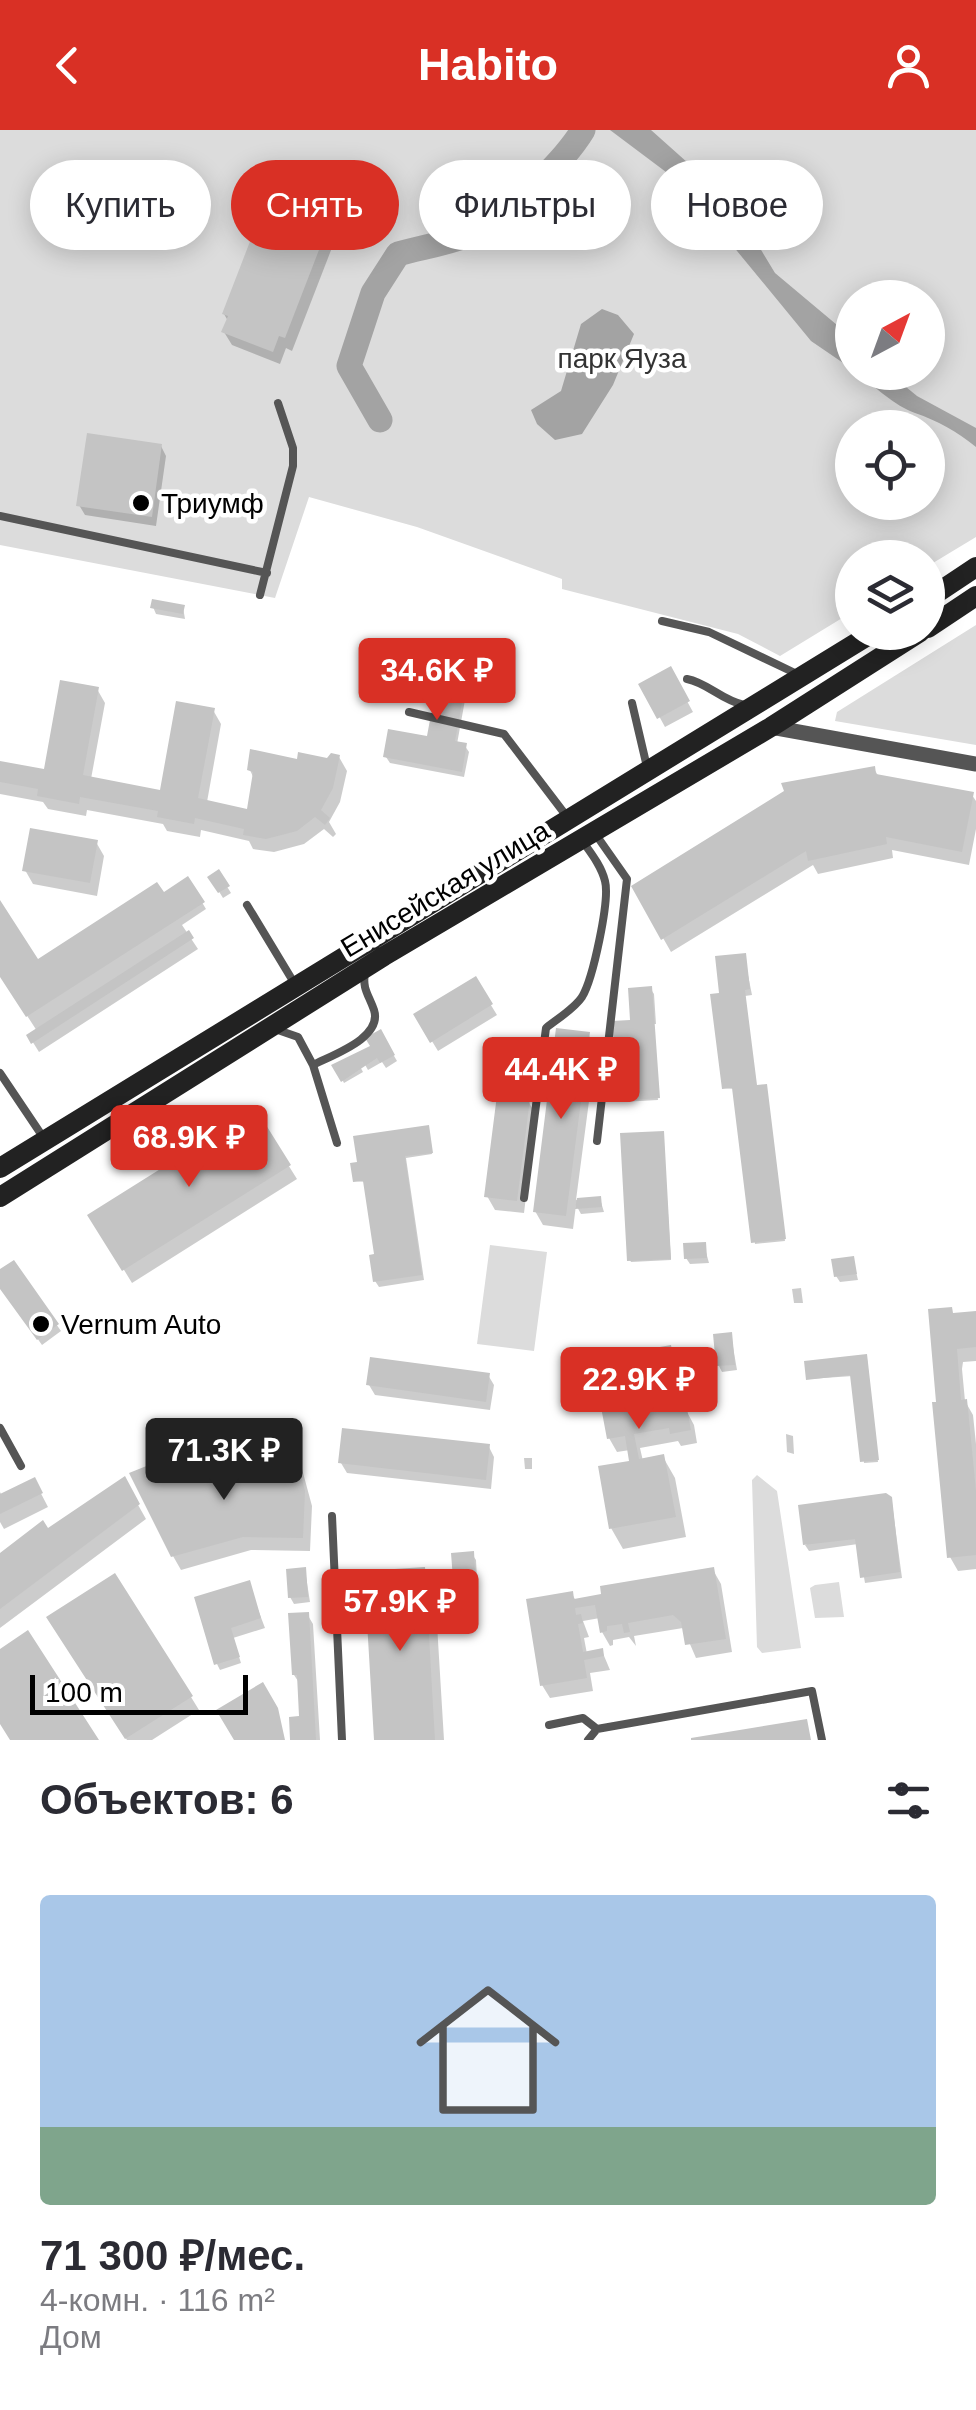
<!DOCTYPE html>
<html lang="ru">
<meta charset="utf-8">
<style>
:root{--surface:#fff;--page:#f7f7f7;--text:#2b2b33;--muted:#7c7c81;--accent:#d93025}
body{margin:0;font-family:Helvetica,sans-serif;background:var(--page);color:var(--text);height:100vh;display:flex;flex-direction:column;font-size:38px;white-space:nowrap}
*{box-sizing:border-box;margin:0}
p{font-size:32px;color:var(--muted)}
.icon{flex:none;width:55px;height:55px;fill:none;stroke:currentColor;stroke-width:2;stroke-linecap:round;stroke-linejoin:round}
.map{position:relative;height:1610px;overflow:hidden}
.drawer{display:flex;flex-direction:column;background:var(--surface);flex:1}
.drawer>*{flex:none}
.top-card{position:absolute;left:30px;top:30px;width:918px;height:90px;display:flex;gap:20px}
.needle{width:65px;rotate:41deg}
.controls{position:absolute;left:835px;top:150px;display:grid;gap:20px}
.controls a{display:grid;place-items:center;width:110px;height:110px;border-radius:50%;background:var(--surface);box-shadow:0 5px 25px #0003;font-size:50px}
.scale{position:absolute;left:30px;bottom:25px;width:218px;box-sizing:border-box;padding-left:10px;border:5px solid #000;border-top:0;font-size:28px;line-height:35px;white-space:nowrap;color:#000;-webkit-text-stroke:8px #fff;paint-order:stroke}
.price{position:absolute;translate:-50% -85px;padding:0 22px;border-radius:10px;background:var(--accent);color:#fff;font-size:32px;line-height:65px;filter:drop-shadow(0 2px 5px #0008)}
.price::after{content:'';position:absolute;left:50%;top:60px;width:30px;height:22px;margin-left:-15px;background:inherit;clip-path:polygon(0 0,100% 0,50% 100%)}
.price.selected{background:#222;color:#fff}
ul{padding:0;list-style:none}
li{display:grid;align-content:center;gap:20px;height:530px;padding:0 40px}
li span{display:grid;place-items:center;height:310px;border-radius:10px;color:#555}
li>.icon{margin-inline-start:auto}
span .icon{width:180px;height:180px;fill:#fffc;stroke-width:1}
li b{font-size:42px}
h2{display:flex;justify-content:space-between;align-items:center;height:120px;padding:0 40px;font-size:42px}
.tag{padding:0 35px;border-radius:45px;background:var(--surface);box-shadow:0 5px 25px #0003;font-size:35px;line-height:90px}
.tag.selected{background:var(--accent);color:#fff}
header{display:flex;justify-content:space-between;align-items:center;height:130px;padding:0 40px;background:var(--accent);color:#fff;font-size:45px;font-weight:700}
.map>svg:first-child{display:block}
</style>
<header><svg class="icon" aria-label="back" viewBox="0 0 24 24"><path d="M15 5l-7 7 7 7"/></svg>Habito<svg class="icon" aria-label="person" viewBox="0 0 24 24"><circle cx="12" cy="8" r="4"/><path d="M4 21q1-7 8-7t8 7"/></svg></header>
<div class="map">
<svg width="976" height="1610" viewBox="0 0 976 1610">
<rect width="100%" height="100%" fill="#fff"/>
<path fill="#dcdcdc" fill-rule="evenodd" d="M 0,0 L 976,0 L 976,407 L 928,436 L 928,428 L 852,428 L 852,482 L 780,526 L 738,504 L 562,459 L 562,449 L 417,397 L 309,367 L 275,468 L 0,415 ZM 852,168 L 928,168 L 928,242 L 852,242 ZM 852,298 L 928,298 L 928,372 L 852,372 Z
M 976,495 L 976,615 L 835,591 L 837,582 Z
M 490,1115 L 547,1122 L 534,1221 L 477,1214 Z
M 757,1345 L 777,1361 L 801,1518 L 762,1523 L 757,1517 L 752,1350 Z
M 839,1452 L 844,1487 L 815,1488 L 810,1458 L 815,1455 Z"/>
<path fill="#a3a3a3" d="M 610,0 L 651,0 L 688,33 L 730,87 L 755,110 L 775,143 L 837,195 L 852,215 L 852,239 L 811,211 L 682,54 Z
M 602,179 L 618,185 L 634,204 L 613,255 L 582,304 L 555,310 L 537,294 L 531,280 L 561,261 L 581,194 Z
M 857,243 L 889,243 L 917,266 L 976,298 L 976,317 C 956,301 938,291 915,283 C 895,276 874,256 857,243 Z"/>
<path fill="#0003" d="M 332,83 L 340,97 L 292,221 L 286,218 L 280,234 L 232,215 L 224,202 L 228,191 L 224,184 Z
M 161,316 L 166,326 L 156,396 L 85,385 L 79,375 Z
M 153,477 L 183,477 L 185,489 L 156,484 Z
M 468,531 L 471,537 L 457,614 L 465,616 L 469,622 L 464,647 L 390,633 L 386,627 L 429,609 L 438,558 L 434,551 Z
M 670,540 L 693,582 L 665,597 L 642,555 Z
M 97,559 L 105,573 L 91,649 L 162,662 L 213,580 L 221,594 L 207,672 L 249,682 L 254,649 L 250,640 L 339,627 L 347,641 L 340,672 L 329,692 L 336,704 L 333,707 L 324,699 L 304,714 L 274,722 L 253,719 L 249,711 L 201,700 L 200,707 L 167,701 L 163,694 L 87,680 L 86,686 L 48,679 L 43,672 L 0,664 L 0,633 L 46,642 Z
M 874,639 L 879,647 L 972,665 L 976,671 L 976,699 L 969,735 L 892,720 L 893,728 L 818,744 L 813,735 L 671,822 L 634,757 Z
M 96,712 L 104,726 L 97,766 L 33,754 L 25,740 Z
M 218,742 L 231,763 L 223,768 L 210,747 Z
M 188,749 L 206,779 L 182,795 L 198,819 L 39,922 L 29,906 L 37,901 L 0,844 L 0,775 L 37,832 L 170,775 Z
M 744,825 L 752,865 L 745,866 L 756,957 L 766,958 L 785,1111 L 755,1114 L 734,959 L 725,958 L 722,865 Z
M 475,849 L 497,885 L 438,921 L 416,885 Z
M 650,858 L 654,864 L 656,894 L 652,894 L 658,970 L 622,972 L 635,892 Z
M 380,902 L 397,931 L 386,938 L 382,932 L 368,940 L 359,924 L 373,917 Z
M 588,904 L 596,918 L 576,1070 L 600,1069 L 604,1082 L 581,1084 L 576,1075 L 573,1099 L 543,1095 L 535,1081 Z
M 354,925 L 363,942 L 344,953 L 335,936 Z
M 528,971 L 536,985 L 524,1083 L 495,1080 L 487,1066 Z
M 255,982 L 297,1049 L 132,1153 L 91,1086 Z
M 429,1000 L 432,1024 L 406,1028 L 424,1150 L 379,1157 L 375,1151 L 377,1126 L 366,1052 L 356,1051 Z
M 663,1005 L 671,1130 L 631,1132 L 630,1130 Z
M 704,1115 L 709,1133 L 690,1134 L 686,1128 Z
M 853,1129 L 858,1150 L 840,1152 L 836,1146 Z
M 13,1133 L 61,1201 L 42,1215 L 0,1156 L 0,1142 Z
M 801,1158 L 803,1173 L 794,1173 L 792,1159 Z
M 976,1184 L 976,1231 L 963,1232 L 962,1239 L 965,1271 L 973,1285 L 976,1314 L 976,1439 L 958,1441 L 950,1427 L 941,1274 L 955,1186 Z
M 731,1205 L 737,1240 L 722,1242 L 719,1236 Z
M 669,1218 L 677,1231 L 687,1282 L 694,1295 L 697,1313 L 681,1316 L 678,1311 L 640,1318 L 643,1331 L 663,1327 L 675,1348 L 686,1407 L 623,1419 L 611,1398 L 634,1332 L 630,1320 L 617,1322 L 609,1308 Z
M 867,1229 L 878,1332 L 864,1333 L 853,1246 L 809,1249 Z
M 488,1245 L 494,1255 L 490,1280 L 375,1265 L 369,1255 Z
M 786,1304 L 793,1306 L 794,1324 L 787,1322 Z
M 489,1317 L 494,1327 L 491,1359 L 347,1343 L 341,1333 Z
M 294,1325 L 302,1339 L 312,1376 L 310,1421 L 251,1420 L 181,1440 L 173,1426 L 168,1330 L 178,1350 L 191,1354 Z
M 524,1328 L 532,1328 L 532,1339 L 525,1339 Z
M 34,1350 L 48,1377 L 4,1399 L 0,1392 L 0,1362 L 2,1366 Z
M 124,1350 L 146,1389 L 0,1498 L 0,1426 L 48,1401 Z
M 892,1373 L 902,1448 L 865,1453 L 858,1414 L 809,1421 L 805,1415 Z
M 472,1424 L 476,1430 L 478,1467 L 460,1468 L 456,1462 Z
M 305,1440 L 310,1472 L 294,1474 L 290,1467 Z
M 423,1440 L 435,1461 L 444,1610 L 376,1610 Z
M 713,1440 L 721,1454 L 732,1522 L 696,1528 L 683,1498 L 634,1506 L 636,1516 L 629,1507 L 613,1510 L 613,1515 L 610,1516 L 602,1502 L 600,1488 L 583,1491 L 589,1507 L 584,1508 L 587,1524 L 602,1521 L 610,1540 L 590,1543 L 593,1561 L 550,1568 L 542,1555 L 572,1464 L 576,1471 Z
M 248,1453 L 265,1498 L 233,1508 L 241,1533 L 220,1540 L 217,1534 Z
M 307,1484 L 313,1494 L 320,1610 L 293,1610 L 302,1589 L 300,1554 L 294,1545 Z
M 57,1501 L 191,1567 L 199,1580 L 152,1610 L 127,1610 Z"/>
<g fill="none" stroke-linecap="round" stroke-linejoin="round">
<path stroke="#a3a3a3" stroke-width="25" d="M 380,290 L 349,236 L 373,163 L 398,124 C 422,117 452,113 474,102 C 509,84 563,33 583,0"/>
</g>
<path fill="#c4c4c4" d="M 271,57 L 334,81 L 285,208 L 279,206 L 273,222 L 221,202 L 228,186 L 222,184 Z
M 87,303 L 162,314 L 152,387 L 76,376 Z
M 152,469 L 185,475 L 183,484 L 150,478 Z
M 442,524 L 470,529 L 455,611 L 467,613 L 462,642 L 383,627 L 388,599 L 427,606 L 437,552 L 432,551 L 434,540 L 439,541 Z
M 671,536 L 690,571 L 657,589 L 638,554 Z
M 60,550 L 99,557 L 83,645 L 160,660 L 176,571 L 215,578 L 198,668 L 247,679 L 253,642 L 247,640 L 250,619 L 297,629 L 298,622 L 327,628 L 331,623 L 340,625 L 333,658 L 321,680 L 330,688 L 325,695 L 315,687 L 297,701 L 266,709 L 243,705 L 244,699 L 195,688 L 194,694 L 157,687 L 158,681 L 80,667 L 79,674 L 37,666 L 38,659 L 0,652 L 0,631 L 44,639 Z
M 875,636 L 876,644 L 974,662 L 962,722 L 886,707 L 887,714 L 808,731 L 806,721 L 661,810 L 631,756 L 784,661 L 781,653 Z
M 30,698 L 98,710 L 90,753 L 22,741 Z
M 219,739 L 230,756 L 218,763 L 207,747 Z
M 188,746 L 205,772 L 26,887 L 0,847 L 0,770 L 38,829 L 157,752 L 164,762 Z
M 189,800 L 194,808 L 31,914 L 26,905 Z
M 746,823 L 750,859 L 745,860 L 757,955 L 767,954 L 786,1109 L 751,1113 L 732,958 L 722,959 L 710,864 L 719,863 L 715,826 Z
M 476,846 L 493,874 L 430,913 L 413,884 Z
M 652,856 L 660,968 L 618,971 L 612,891 L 630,890 L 628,858 Z
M 556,898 L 590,902 L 566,1086 L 533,1082 Z
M 381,899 L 395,925 L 380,933 L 377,928 L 341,952 L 331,935 L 370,916 L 365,908 Z
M 497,965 L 530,969 L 517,1071 L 484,1067 Z
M 256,979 L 291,1035 L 122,1141 L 87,1085 Z
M 429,995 L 433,1023 L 405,1026 L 422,1145 L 373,1152 L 369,1125 L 374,1124 L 363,1051 L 353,1052 L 350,1033 L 357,1032 L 353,1006 Z
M 664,1001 L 671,1129 L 627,1131 L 620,1003 Z
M 601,1066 L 602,1077 L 575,1079 L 577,1068 Z
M 706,1112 L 707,1128 L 684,1129 L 683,1113 Z
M 854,1126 L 857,1144 L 834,1147 L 831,1129 Z
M 14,1130 L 59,1194 L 37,1210 L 0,1159 L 0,1139 Z
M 952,1177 L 953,1183 L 976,1181 L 976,1217 L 957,1219 L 961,1270 L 967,1269 L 976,1361 L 976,1425 L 947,1428 L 932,1272 L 936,1272 L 928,1179 Z
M 732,1202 L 735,1235 L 716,1236 L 713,1204 Z
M 671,1215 L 683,1280 L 687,1279 L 691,1300 L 670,1304 L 669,1298 L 634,1304 L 639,1329 L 664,1324 L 676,1387 L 609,1399 L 598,1336 L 629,1331 L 625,1306 L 607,1309 L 592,1229 Z
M 867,1224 L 879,1330 L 860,1332 L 850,1245 L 806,1250 L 804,1231 Z
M 370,1227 L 490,1243 L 486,1272 L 366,1255 Z
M 342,1298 L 490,1314 L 486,1350 L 338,1333 Z
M 295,1322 L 305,1361 L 303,1408 L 243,1407 L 171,1427 L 129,1343 L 169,1327 L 177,1348 L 188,1344 L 191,1351 Z
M 125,1346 L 140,1374 L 0,1479 L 0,1423 L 43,1390 L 48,1398 Z
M 35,1347 L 43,1363 L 0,1384 L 0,1364 Z
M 886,1363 L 892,1367 L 900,1442 L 860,1448 L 855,1409 L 803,1415 L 798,1375 Z
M 474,1421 L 476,1461 L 454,1462 L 451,1423 Z
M 306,1437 L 308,1467 L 288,1468 L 286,1439 Z
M 425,1437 L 435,1610 L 374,1610 L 364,1441 Z
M 714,1437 L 726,1509 L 685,1515 L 681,1492 L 673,1485 L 628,1493 L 630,1502 L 624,1503 L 622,1494 L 607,1496 L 607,1501 L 600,1503 L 595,1475 L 575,1478 L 576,1485 L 581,1484 L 583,1493 L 578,1494 L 583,1522 L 603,1518 L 604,1526 L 584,1530 L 587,1548 L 540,1556 L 526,1469 L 573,1461 L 574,1469 L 601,1464 L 600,1456 Z
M 115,1443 L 193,1566 L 125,1609 L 46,1487 Z
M 250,1450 L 261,1488 L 231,1498 L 240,1527 L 214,1535 L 194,1467 Z
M 309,1482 L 316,1610 L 290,1610 L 289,1587 L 299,1586 L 297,1545 L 292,1545 L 288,1483 Z
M 28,1500 L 99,1610 L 10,1610 L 0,1594 L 0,1519 Z
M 263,1552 L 278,1578 L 285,1610 L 234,1610 L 216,1580 Z
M 807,1589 L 811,1610 L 691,1610 L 691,1608 Z"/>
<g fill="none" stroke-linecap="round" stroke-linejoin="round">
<path stroke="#555" stroke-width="8" d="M 0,386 L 267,443
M 260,465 L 293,336 L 293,318 L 278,273
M 662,491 L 709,502 L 797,544
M 687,549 C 708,553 721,570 744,575
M 632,573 L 647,637
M 409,582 L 504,604 L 568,688
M 594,702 L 627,749 L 597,1011
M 247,775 L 296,856
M 275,899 L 298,907 L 313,935 C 332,925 383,908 374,880 C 369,865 362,859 365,843
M 313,935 L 337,1013
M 0,943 L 45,1010
M 524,1068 L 546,898 C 557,889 574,879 582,867 C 593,849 610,770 605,751 C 601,735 590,722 581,709
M 0,1298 L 21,1336
M 332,1386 L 342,1610
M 549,1595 L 583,1588 L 597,1599
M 588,1610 L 597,1599 L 812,1561 L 822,1610"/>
<path stroke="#555" stroke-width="15" d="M 771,597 L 976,634"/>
<path stroke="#222" stroke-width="20" d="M 928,469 L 976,437
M 928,498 L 976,466
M 0,1038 L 874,502
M 0,1067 L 384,826 L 771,597 L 920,502"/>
</g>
<g fill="#000" stroke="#fff" stroke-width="4">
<circle cx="141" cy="373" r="10"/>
<circle cx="41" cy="1194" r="10"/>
</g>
<g text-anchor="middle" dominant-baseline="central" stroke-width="9" stroke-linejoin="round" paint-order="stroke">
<g font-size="28" fill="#333" stroke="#fff">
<text x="622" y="228">парк Яуза</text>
</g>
<g font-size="28" fill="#000" stroke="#fff" text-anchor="start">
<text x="161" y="373">Триумф</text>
<text x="61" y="1194">Vernum Auto</text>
</g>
<g font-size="28" fill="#000" stroke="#fff">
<text transform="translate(445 759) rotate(-31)">Енисейская улица</text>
</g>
</g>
</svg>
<div class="controls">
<a><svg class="needle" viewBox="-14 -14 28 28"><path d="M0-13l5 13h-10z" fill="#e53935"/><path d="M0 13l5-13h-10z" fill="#7c7c81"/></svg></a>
<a><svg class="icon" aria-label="locate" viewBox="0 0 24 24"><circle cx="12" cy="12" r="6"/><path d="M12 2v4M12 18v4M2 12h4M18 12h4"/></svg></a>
<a><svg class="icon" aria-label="layers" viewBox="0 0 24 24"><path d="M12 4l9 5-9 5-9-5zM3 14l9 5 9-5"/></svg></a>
</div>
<div class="scale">100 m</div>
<b class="price" style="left:437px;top:593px">34.6K ₽</b>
<b class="price" style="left:561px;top:992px">44.4K ₽</b>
<b class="price" style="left:189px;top:1060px">68.9K ₽</b>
<b class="price" style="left:639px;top:1302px">22.9K ₽</b>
<b class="price selected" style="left:224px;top:1373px">71.3K ₽</b>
<b class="price" style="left:400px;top:1524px">57.9K ₽</b>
<div class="top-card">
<a class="tag">Купить</a>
<a class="tag selected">Снять</a>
<a class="tag">Фильтры</a>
<a class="tag">Новое</a>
</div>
</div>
<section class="drawer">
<h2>Объектов: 6<svg class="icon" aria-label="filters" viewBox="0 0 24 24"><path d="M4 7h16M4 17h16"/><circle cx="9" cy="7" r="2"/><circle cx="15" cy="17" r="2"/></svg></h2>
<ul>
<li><span style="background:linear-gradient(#a9c7e8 75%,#7fa58c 0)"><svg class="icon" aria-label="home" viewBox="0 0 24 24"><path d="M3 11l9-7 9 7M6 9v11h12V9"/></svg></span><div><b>71 300 ₽/мес.</b><p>4-комн. · 116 m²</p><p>Дом</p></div></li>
</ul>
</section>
